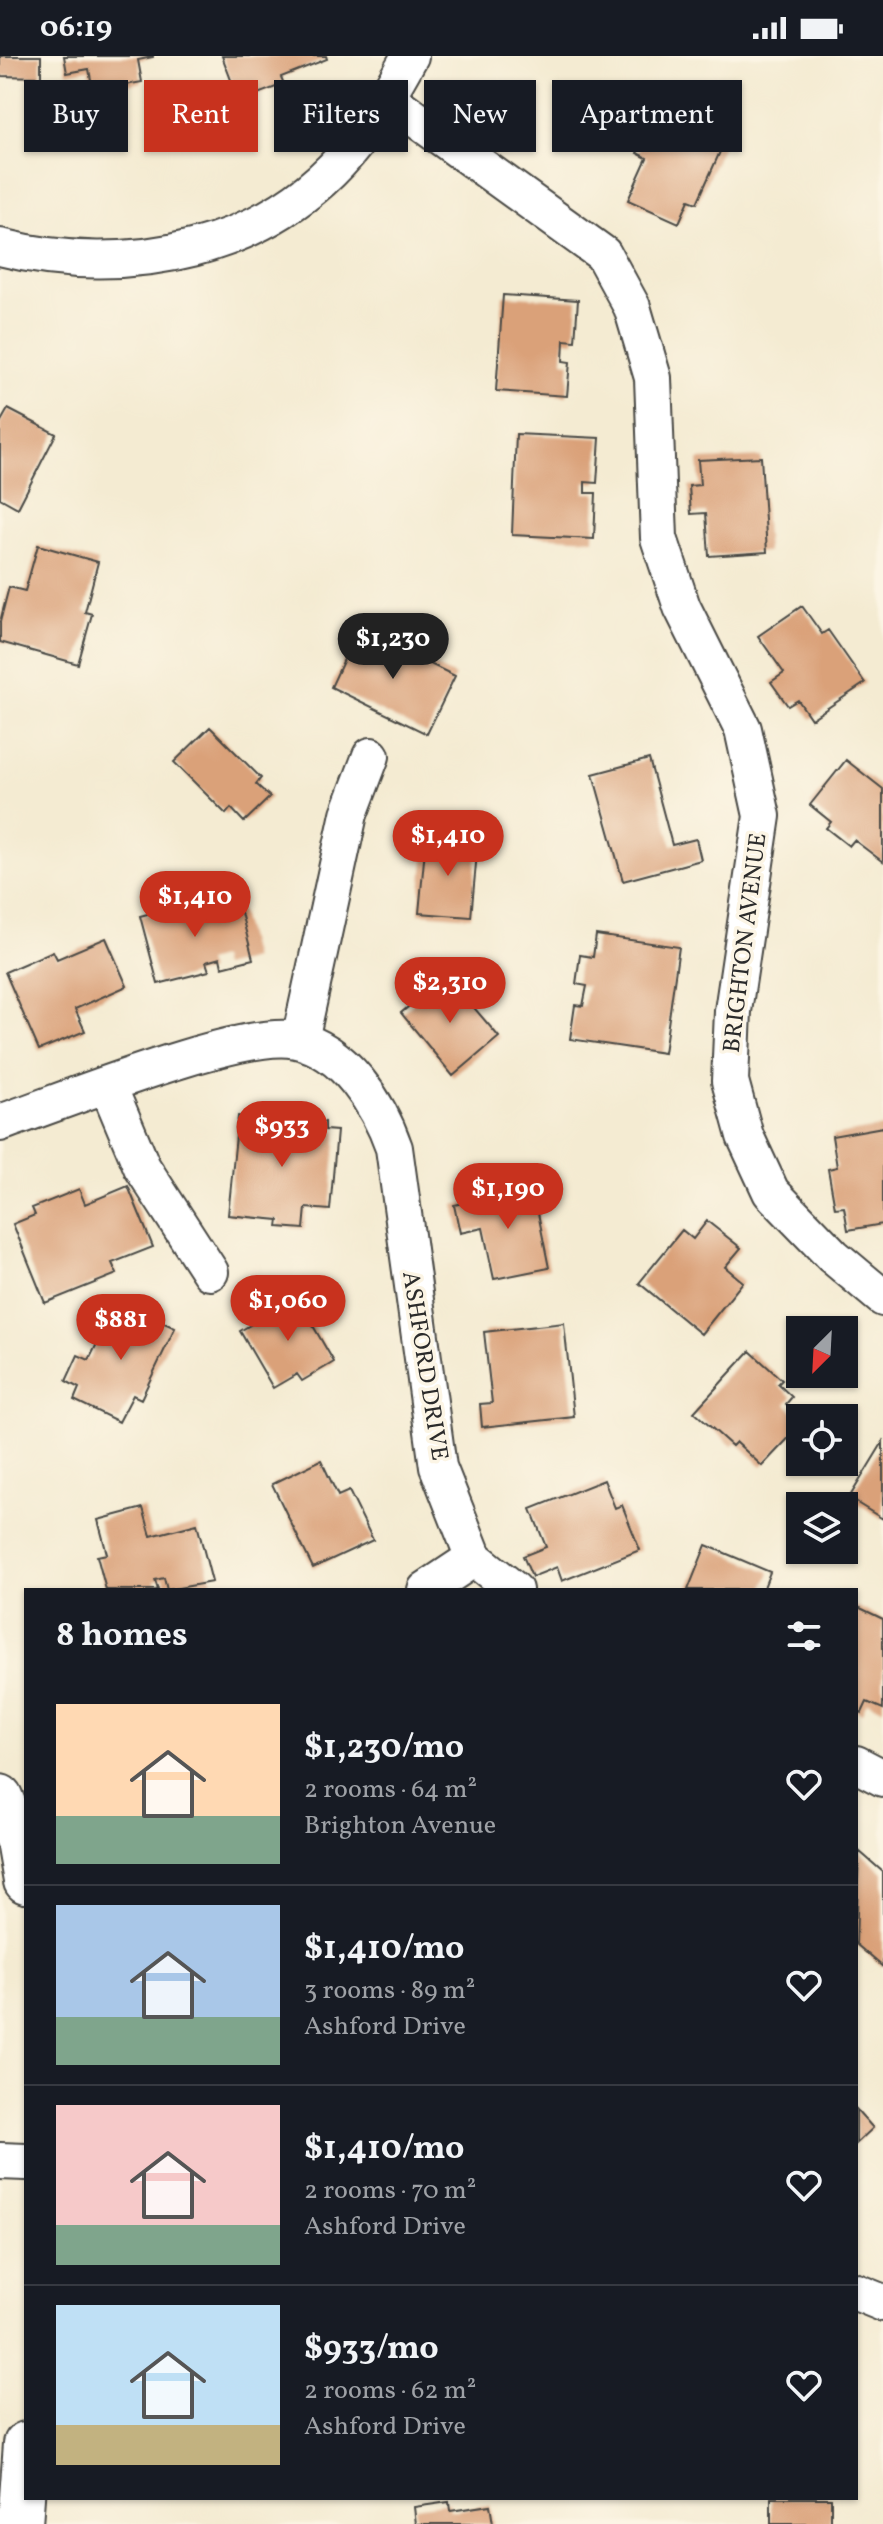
<!DOCTYPE html>
<meta charset="utf-8">
<style>
:root{--surface:#171b24;--page:#242831;--text:#f1f3f6;--muted:#9ea1a6;--line:#363941;--accent:#c8321e}
body{margin:0;font-family:Vollkorn,serif;background:var(--page);color:var(--text);height:100vh;display:flex;flex-direction:column;font-size:30px;white-space:nowrap}
*{box-sizing:border-box;margin:0}
p{font-size:26px;color:var(--muted)}
.icon{flex:none;width:44px;height:44px;fill:none;stroke:currentColor;stroke-width:2;stroke-linecap:round;stroke-linejoin:round}
.map{position:relative;flex:1;overflow:hidden}
.details{position:absolute;left:24px;top:1532px;width:834px;height:912px;display:flex;flex-direction:column;background:var(--surface);border-radius:0px;box-shadow:0 2px 6px #0004}
.details>*{flex:none}
.top-card{position:absolute;left:24px;top:24px;width:836px;height:72px;display:flex;gap:16px}
.needle{width:52px;rotate:204deg}
.buttons{position:absolute;left:786px;top:1260px;display:grid;gap:16px}
.buttons a{display:grid;place-items:center;width:72px;height:72px;border-radius:0px;background:var(--surface);box-shadow:0 2px 6px #0004;font-size:40px}
.price{position:absolute;translate:-50% -68px;padding:0 18px;border-radius:28px;background:var(--accent);color:#fff;font-size:26px;line-height:52px;filter:drop-shadow(0 2px 4px #0008)}
.price::after{content:'';position:absolute;left:50%;top:48px;width:24px;height:18px;margin-left:-12px;background:inherit;clip-path:polygon(0 0,100% 0,50% 100%)}
.price.current{background:#222;color:#fff}
ul{padding:0;list-style:none}
li{display:flex;align-items:center;gap:24px;height:200px;padding:0 32px}
li+li{border-top:2px solid var(--line)}
li span{display:grid;place-items:center;flex:none;width:224px;height:160px;border-radius:0px;color:#555}
li>.icon{margin-inline-start:auto}
span .icon{width:96px;height:96px;fill:#fffc;stroke-width:1}
li b{font-size:34px}
h2{display:flex;justify-content:space-between;align-items:center;height:96px;padding:0 32px;font-size:34px}
.tag{padding:0 28px;border-radius:0px;background:var(--surface);box-shadow:0 2px 6px #0004;font-size:28px;line-height:72px}
.tag.current{background:var(--accent);color:#fff}
.status{display:flex;justify-content:space-between;align-items:center;height:56px;padding:0 40px;background:var(--surface);direction:ltr}
.status svg{height:22px;fill:currentColor}
.map>svg:first-child{display:block}
</style>
<div class="status"><b>06:19</b><svg viewBox="0 0 49 12"><path d="M0 12V9h3v3zM5 12V6h3v6zM10 12V3h3v9zM15 12V0h3v12zM26 1h20v11H26zM47 4h2v5h-2z"/></svg></div>
<div class="map">
<svg width="883" height="2468" viewBox="0 0 883 2468">
<rect width="100%" height="100%" fill="#fcf5e5"/>
<filter id="ink" filterUnits="userSpaceOnUse"><feTurbulence type="fractalNoise" baseFrequency=".0125" numOctaves="2"/><feDisplacementMap in="SourceGraphic" scale="16" xChannelSelector="R" yChannelSelector="G"/><feConvolveMatrix kernelMatrix="1 2 1 2 8 2 1 2 1" color-interpolation-filters="sRGB"/></filter>
<filter id="wash" filterUnits="userSpaceOnUse"><feTurbulence type="fractalNoise" baseFrequency=".006" numOctaves="4" result="noise"/><feDisplacementMap in="SourceGraphic" scale="32" xChannelSelector="R" yChannelSelector="G"/><feGaussianBlur stdDeviation="1.8" result="paint"/><feColorMatrix in="noise" values="0 0 0 0 0 0 0 0 0 0 0 0 0 0 0 0 0 1.4 0 .05"/><feComposite in="paint" operator="in"/></filter>
<g filter="url(#wash)">
<rect width="100%" height="100%" fill="#f4ebd2"/>
<g id="blocks">
<path fill="#daa179" d="M 0,0 L 41,0 L 41,21 L 0,20 Z
M 64,0 L 153,0 L 153,1 L 138,4 L 142,26 L 93,35 L 89,13 L 67,17 Z
M 222,0 L 326,0 L 327,3 L 281,21 L 284,28 L 239,45 Z
M 665,63 L 723,89 L 697,147 L 689,144 L 679,167 L 628,144 L 647,102 L 637,97 L 648,72 L 659,77 Z
M 503,239 L 578,244 L 575,285 L 564,284 L 563,305 L 570,306 L 567,340 L 496,335 Z
M 8,353 L 56,378 L 18,452 L 0,442 L 0,367 Z
M 516,378 L 600,382 L 597,427 L 585,426 L 585,437 L 596,437 L 594,483 L 512,479 Z
M 761,401 L 767,496 L 709,500 L 706,457 L 691,458 L 689,430 L 700,429 L 698,404 Z
M 38,489 L 98,506 L 85,556 L 92,558 L 78,608 L 0,586 L 0,566 L 9,531 L 25,535 Z
M 802,550 L 822,578 L 828,574 L 865,627 L 811,663 L 798,644 L 788,650 L 771,626 L 784,617 L 758,580 Z
M 358,573 L 455,620 L 427,678 L 331,631 Z
M 210,671 L 261,722 L 256,728 L 270,741 L 244,766 L 231,752 L 226,758 L 174,706 Z
M 649,703 L 672,789 L 696,783 L 701,804 L 623,825 L 593,718 Z
M 846,704 L 883,733 L 883,806 L 854,784 L 849,790 L 826,772 L 831,766 L 810,749 Z
M 426,782 L 478,786 L 471,861 L 419,857 Z
M 237,841 L 253,903 L 222,911 L 220,902 L 206,906 L 209,915 L 158,928 L 140,860 L 189,847 L 190,853 Z
M 596,879 L 679,891 L 664,997 L 570,983 L 575,949 L 583,950 L 587,930 L 576,928 L 580,899 L 593,901 Z
M 106,882 L 127,930 L 75,953 L 85,975 L 39,994 L 5,916 L 53,895 L 57,903 Z
M 446,919 L 499,981 L 453,1020 L 401,957 Z
M 283,1052 L 302,1054 L 301,1064 L 325,1066 L 325,1074 L 337,1075 L 330,1154 L 306,1152 L 304,1173 L 278,1171 L 279,1164 L 228,1159 L 238,1060 L 282,1065 Z
M 883,1071 L 883,1168 L 848,1174 L 844,1151 L 835,1152 L 828,1113 L 837,1111 L 832,1080 Z
M 128,1130 L 153,1191 L 112,1207 L 117,1218 L 45,1247 L 13,1168 L 35,1159 L 32,1152 L 79,1133 L 85,1148 Z
M 533,1132 L 549,1212 L 494,1223 L 483,1172 L 460,1177 L 454,1149 Z
M 707,1165 L 741,1192 L 725,1211 L 743,1226 L 701,1278 L 639,1227 L 682,1174 L 693,1183 Z
M 303,1238 L 319,1263 L 312,1268 L 334,1306 L 302,1325 L 297,1318 L 273,1332 L 240,1275 Z
M 118,1245 L 175,1272 L 141,1343 L 133,1339 L 119,1366 L 74,1344 L 79,1332 L 66,1325 L 78,1299 L 89,1304 Z
M 564,1267 L 574,1361 L 482,1371 L 480,1348 L 492,1347 L 484,1276 Z
M 750,1295 L 782,1324 L 778,1328 L 792,1341 L 786,1348 L 800,1361 L 800,1370 L 762,1410 L 736,1386 L 732,1390 L 694,1356 Z
M 883,1386 L 883,1463 L 849,1442 Z
M 321,1404 L 338,1440 L 349,1435 L 373,1484 L 313,1512 L 272,1428 Z
M 604,1424 L 615,1452 L 622,1449 L 640,1494 L 562,1525 L 557,1511 L 532,1521 L 523,1500 L 546,1491 L 531,1453 Z
M 143,1452 L 151,1480 L 197,1468 L 212,1526 L 167,1534 L 164,1522 L 155,1524 L 158,1534 L 106,1534 L 97,1500 L 107,1498 L 98,1464 Z
M 706,1489 L 770,1516 L 763,1534 L 688,1534 Z
M 856,1550 L 883,1563 L 883,1653 L 867,1646 L 862,1657 L 856,1654 Z
M 859,1795 L 883,1816 L 883,1911 L 856,1888 Z
M 856,2053 L 873,2072 L 856,2088 Z
M 771,2442 L 831,2442 L 831,2468 L 771,2468 Z
M 449,2446 L 450,2455 L 490,2449 L 493,2468 L 416,2468 L 414,2451 Z"/>
</g>
</g>
<g filter="url(#ink)">
<use href="#blocks" fill-opacity="0" stroke="#494844" stroke-width="2"/>
<g fill="none" stroke-linecap="round" stroke-linejoin="round">
<g stroke="#494844" stroke-width="40">
<path id="minor" d="M 387,42 L 603,198 L 632,251 L 653,322 L 659,482 L 682,551 L 743,673 L 762,760 L 733,955 L 730,1025 L 745,1080 L 771,1136 L 833,1200 L 883,1242
M 0,191 C 127,223 271,195 355,88 C 376,61 393,30 410,0
M 300,984 L 349,758 L 371,700
M 108,1030 L 142,1111 L 210,1216
M 0,1067 C 61,1046 242,972 296,984 C 345,994 379,1049 394,1092 L 438,1411 L 474,1502 L 514,1534
M 426,1534 L 474,1502
M 856,1708 L 883,1722
M 0,2105 L 26,2106
M 856,2236 L 883,2247"/>
</g>
<g stroke="#494844" stroke-width="48">
<path id="tertiary" d="M 0,1741 L 19,1785 L 26,1825
M 20,2468 L 26,2388"/>
</g>
<use href="#minor" stroke="#fff" stroke-width="36"/>
<use href="#tertiary" stroke="#fff" stroke-width="44"/>
</g>
</g>
<g text-anchor="middle" dominant-baseline="central" stroke-width="7" stroke-linejoin="round" paint-order="stroke">
<g font-size="24" fill="#2b2b2b" stroke="#fcf5e5">
<text transform="translate(746 887) rotate(-83)">BRIGHTON AVENUE</text>
<text transform="translate(424 1310) rotate(81)">ASHFORD DRIVE</text>
</g>
</g>
</svg>
<div class="buttons">
<a><svg class="needle" viewBox="-14 -14 28 28"><path d="M0-13l5 13h-10z" fill="#e53935"/><path d="M0 13l5-13h-10z" fill="#9ea1a6"/></svg></a>
<a><svg class="icon" aria-label="locate" viewBox="0 0 24 24"><circle cx="12" cy="12" r="6"/><path d="M12 2v4M12 18v4M2 12h4M18 12h4"/></svg></a>
<a><svg class="icon" aria-label="layers" viewBox="0 0 24 24"><path d="M12 4l9 5-9 5-9-5zM3 14l9 5 9-5"/></svg></a>
</div>
<b class="price current" style="left:393px;top:625px">$1,230</b>
<b class="price" style="left:448px;top:822px">$1,410</b>
<b class="price" style="left:195px;top:883px">$1,410</b>
<b class="price" style="left:450px;top:969px">$2,310</b>
<b class="price" style="left:282px;top:1113px">$933</b>
<b class="price" style="left:508px;top:1175px">$1,190</b>
<b class="price" style="left:288px;top:1287px">$1,060</b>
<b class="price" style="left:121px;top:1306px">$881</b>
<div class="top-card">
<a class="tag">Buy</a>
<a class="tag current">Rent</a>
<a class="tag">Filters</a>
<a class="tag">New</a>
<a class="tag">Apartment</a>
</div>
<section class="details">
<h2>8 homes<svg class="icon" aria-label="filters" viewBox="0 0 24 24"><path d="M4 7h16M4 17h16"/><circle cx="9" cy="7" r="2"/><circle cx="15" cy="17" r="2"/></svg></h2>
<ul>
<li><span style="background:linear-gradient(#ffd9b3 70%,#7fa58c 0)"><svg class="icon" aria-label="home" viewBox="0 0 24 24"><path d="M3 11l9-7 9 7M6 9v11h12V9"/></svg></span><div><b>$1,230/mo</b><p>2 rooms · 64 m²</p><p>Brighton Avenue</p></div><svg class="icon" aria-label="heart" viewBox="0 0 24 24"><path d="M12 20l-8-8c-3-5 5-10 8-4 3-6 11-1 8 4z"/></svg></li>
<li><span style="background:linear-gradient(#a9c7e8 70%,#7fa58c 0)"><svg class="icon" aria-label="home" viewBox="0 0 24 24"><path d="M3 11l9-7 9 7M6 9v11h12V9"/></svg></span><div><b>$1,410/mo</b><p>3 rooms · 89 m²</p><p>Ashford Drive</p></div><svg class="icon" aria-label="heart" viewBox="0 0 24 24"><path d="M12 20l-8-8c-3-5 5-10 8-4 3-6 11-1 8 4z"/></svg></li>
<li><span style="background:linear-gradient(#f6c9c9 75%,#7fa58c 0)"><svg class="icon" aria-label="home" viewBox="0 0 24 24"><path d="M3 11l9-7 9 7M6 9v11h12V9"/></svg></span><div><b>$1,410/mo</b><p>2 rooms · 70 m²</p><p>Ashford Drive</p></div><svg class="icon" aria-label="heart" viewBox="0 0 24 24"><path d="M12 20l-8-8c-3-5 5-10 8-4 3-6 11-1 8 4z"/></svg></li>
<li><span style="background:linear-gradient(#bfe0f5 75%,#c2b280 0)"><svg class="icon" aria-label="home" viewBox="0 0 24 24"><path d="M3 11l9-7 9 7M6 9v11h12V9"/></svg></span><div><b>$933/mo</b><p>2 rooms · 62 m²</p><p>Ashford Drive</p></div><svg class="icon" aria-label="heart" viewBox="0 0 24 24"><path d="M12 20l-8-8c-3-5 5-10 8-4 3-6 11-1 8 4z"/></svg></li>
</ul>
</section>
</div>
